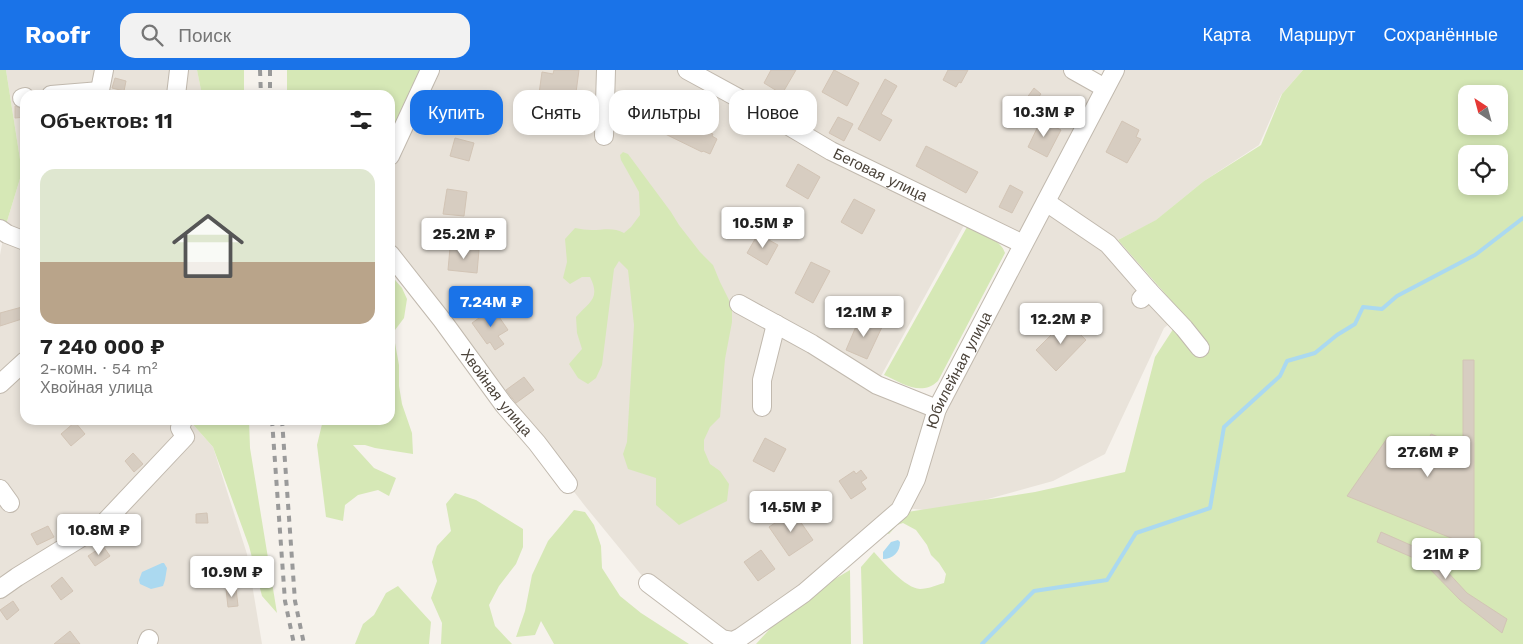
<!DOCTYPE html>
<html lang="ru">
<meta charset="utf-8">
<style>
:root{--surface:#fff;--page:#f2f2f2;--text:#222;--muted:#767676;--accent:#1a73e8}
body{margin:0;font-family:"Work Sans",sans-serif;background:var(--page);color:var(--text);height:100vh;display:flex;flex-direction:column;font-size:19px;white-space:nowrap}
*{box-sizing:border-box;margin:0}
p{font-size:16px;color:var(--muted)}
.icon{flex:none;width:28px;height:28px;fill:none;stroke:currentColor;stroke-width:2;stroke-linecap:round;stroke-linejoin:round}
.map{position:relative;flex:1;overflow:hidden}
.drawer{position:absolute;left:20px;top:20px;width:375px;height:335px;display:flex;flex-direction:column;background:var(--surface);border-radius:15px;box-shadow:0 2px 8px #0003}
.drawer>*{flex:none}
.top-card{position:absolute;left:410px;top:20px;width:475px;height:45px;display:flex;gap:10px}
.needle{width:32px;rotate:324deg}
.fabs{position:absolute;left:1458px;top:15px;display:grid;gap:10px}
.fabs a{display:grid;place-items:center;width:50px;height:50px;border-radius:10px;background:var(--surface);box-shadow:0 2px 8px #0003;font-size:25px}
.price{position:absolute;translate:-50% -42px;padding:0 11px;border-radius:5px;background:#fff;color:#222;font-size:16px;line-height:32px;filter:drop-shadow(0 1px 2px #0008)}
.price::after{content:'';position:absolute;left:50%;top:30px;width:15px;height:11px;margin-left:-8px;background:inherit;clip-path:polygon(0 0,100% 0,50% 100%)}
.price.current{background:var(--accent);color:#fff}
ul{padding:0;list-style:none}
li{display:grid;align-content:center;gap:10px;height:265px;padding:0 20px}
li span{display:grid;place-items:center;height:155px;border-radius:15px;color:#555}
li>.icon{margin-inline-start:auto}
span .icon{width:90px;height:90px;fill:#fffc;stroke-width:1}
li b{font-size:21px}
h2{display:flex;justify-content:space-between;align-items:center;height:60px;padding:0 20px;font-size:21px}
.tag{padding:0 18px;border-radius:15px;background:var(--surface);box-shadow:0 2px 8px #0003;font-size:18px;line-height:45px}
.tag.current{background:var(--accent);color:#fff}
header{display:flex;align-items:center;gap:30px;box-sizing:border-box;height:70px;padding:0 25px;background:var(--accent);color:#fff}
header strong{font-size:24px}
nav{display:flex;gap:28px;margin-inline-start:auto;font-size:18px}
.search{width:350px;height:45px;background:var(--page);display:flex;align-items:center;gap:12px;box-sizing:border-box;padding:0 18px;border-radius:15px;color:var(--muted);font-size:19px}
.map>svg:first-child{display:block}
</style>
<header>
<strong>Roofr</strong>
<div class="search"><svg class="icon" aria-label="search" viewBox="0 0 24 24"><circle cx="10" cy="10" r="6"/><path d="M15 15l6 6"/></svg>Поиск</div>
<nav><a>Карта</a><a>Маршрут</a><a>Сохранённые</a></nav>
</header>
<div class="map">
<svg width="1523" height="574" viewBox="0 0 1523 574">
<rect width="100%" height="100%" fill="#f6f2ec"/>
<path fill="#e9e3da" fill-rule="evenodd" d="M 6,0 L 197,0 L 202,25 L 25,25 L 25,350 L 189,350 L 213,377 L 247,484 L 262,574 L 0,574 L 0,185 L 5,158 L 22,102 Z
M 430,0 L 1073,0 L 1105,18 L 1115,0 L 1303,0 L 1281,25 L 1259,75 L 1204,111 L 1155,151 L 1108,175 L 1175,249 L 1164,258 L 1105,384 L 1053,411 L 941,442 L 906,438 L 733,570 L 648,513 L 585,436 L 390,183 L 390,86 ZM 968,148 L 1025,175 L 937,338 L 876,315 Z"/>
<path fill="#d6e8b6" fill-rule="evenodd" d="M 0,0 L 6,0 L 22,102 L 5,158 L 0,153 Z
M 197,0 L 244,0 L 244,25 L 202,25 Z
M 287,0 L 423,0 L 390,75 L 390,25 L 287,25 Z
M 1303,0 L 1523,0 L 1523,574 L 863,574 L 861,497 L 874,482 C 884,493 905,518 920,519 C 928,519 937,515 944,513 L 946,504 L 939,493 L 931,485 L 927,475 L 916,460 L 903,453 L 897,455 L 889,464 L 886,463 L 901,443 L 1035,422 L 1125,402 L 1155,287 L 1183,244 L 1118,170 L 1156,150 L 1204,111 L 1261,75 L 1282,24 ZM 1466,24 L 1499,24 L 1499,56 L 1466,56 ZM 1466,84 L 1499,84 L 1499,116 L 1466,116 Z
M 623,82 L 628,84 L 671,142 L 679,155 L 700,182 L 713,195 L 720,212 L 732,236 L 732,252 L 725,289 L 720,347 L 710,357 L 704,370 L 704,380 L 710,394 L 720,401 L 729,414 L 727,431 L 679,455 L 656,435 L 656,408 L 628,399 L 623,384 L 627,372 L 634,255 L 628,200 L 619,191 L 614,199 L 602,295 L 596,308 L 588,314 L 578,308 L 569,294 L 582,279 L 577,263 L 576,247 C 589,232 601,229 590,207 L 582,207 L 570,214 L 563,208 L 567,192 L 565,169 L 575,158 C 581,159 586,160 592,160 C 603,160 614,157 624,163 L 631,157 L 640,145 L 639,122 L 621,90 L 620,85 Z
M 967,157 C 980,163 1001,169 1005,183 L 938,311 C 921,327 902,313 884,305 Z
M 390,204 L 402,218 L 407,229 L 404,248 L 395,260 L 395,273 L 399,295 L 399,316 L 402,334 L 412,363 L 413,384 L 375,378 L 365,375 L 353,375 L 374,398 L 396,408 L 389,426 L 378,420 L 358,425 L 345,435 L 343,451 L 326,447 L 317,375 L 323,350 L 390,350 Z
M 189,350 L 249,350 L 250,378 L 277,543 L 262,526 L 249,476 L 213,377 Z
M 455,423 L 476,430 L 523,459 L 523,477 L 516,494 L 499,516 L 489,535 L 495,556 L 512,574 L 441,574 L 442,553 L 431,528 L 437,511 L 432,492 L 437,476 L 451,461 L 446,434 Z
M 574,440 L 585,442 L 594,455 L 601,476 L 602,498 L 620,526 L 641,543 L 689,574 L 554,574 L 541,551 L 535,565 L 516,567 L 525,541 L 532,505 L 548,471 Z
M 850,500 L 851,574 L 756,574 L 787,540 L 813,522 Z
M 398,516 L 431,552 L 429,574 L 355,574 L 363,554 L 374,545 L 386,523 Z"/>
<path fill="#abd9f0" d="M 898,470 L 900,472 C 900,482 893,489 883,489 L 883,482 L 891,472 Z
M 162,493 L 164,493 L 167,498 L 165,510 L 163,516 L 151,519 L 140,514 L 139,510 L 142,502 Z"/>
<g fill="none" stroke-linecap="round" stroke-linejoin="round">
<path stroke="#abd9f0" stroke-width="4" d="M 982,574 L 1034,521 L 1107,510 L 1136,463 L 1210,438 L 1224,357 L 1280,306 L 1287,291 L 1315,283 L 1337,265 L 1355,254 L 1363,237 L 1382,239 L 1397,226 L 1475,185 L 1523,148"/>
</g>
<path fill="#d7cdc1" stroke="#d2c4b5" d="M 554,0 L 579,0 L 575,30 L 559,28 L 558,35 L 538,31 L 542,2 L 553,4 Z
M 771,0 L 796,0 L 782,24 L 764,13 Z
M 834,0 L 859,13 L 847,36 L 822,22 Z
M 948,0 L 968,0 L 961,13 L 959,12 L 956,17 L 943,10 Z
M 115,8 L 126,11 L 124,21 L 112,18 Z
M 885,9 L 897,16 L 881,44 L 892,50 L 880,71 L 858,59 Z
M 1034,18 L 1041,24 L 1033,34 L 1026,29 Z
M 1076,27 L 1084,31 L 1072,56 L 1063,52 Z
M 673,31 L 691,40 L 687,47 L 708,57 L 706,61 L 713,64 L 712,66 L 717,69 L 710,84 L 703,81 L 702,82 L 659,61 Z
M 15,36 L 20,38 L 25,38 L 25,47 L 15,48 Z
M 838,47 L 853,54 L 844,71 L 829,63 Z
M 1041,50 L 1061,60 L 1047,87 L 1028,77 Z
M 1122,51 L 1139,60 L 1136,67 L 1141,69 L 1127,93 L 1106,82 Z
M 455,68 L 474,73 L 469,91 L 450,86 Z
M 926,76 L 978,102 L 966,123 L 916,96 Z
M 798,94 L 820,107 L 808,129 L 786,116 Z
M 1010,115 L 1023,122 L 1012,143 L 999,137 Z
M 447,119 L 467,122 L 464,146 L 443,144 Z
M 854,129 L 875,140 L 862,164 L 841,152 Z
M 758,164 L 778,175 L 767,195 L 747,183 Z
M 450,178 L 479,180 L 477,203 L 448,200 Z
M 811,192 L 830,201 L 813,233 L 795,223 Z
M 22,237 L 25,248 L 0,256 L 0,243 Z
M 493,238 L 508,260 L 498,266 L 504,274 L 495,280 L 490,272 L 487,274 L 472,253 Z
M 860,247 L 882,257 L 867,289 L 846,280 Z
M 1066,250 L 1086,270 L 1056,301 L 1036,280 Z
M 1463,290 L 1474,290 L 1474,474 L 1466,474 L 1347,426 L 1388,367 L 1421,387 L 1431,364 L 1463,377 Z
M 524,307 L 534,320 L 516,333 L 506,320 Z
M 75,352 L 85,364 L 71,376 L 61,364 Z
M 765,368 L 786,379 L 774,402 L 753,391 Z
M 133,383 L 143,394 L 134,402 L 125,391 Z
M 861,400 L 867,408 L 861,412 L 866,419 L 851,429 L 839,411 L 854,401 L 856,404 Z
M 793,441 L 813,470 L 789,486 L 769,457 Z
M 207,443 L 208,453 L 196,453 L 196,444 Z
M 48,456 L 54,467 L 37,475 L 31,464 Z
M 1381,462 L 1431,484 L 1467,523 L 1507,549 L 1502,563 L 1460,530 L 1423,492 L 1377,472 Z
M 103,476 L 110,486 L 95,496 L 88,486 Z
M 761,480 L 775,499 L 758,511 L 744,492 Z
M 62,507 L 73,521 L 61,530 L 51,516 Z
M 236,518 L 238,536 L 228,537 L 226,519 Z
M 13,531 L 19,540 L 7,550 L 0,540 Z
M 70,561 L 80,574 L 54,574 Z"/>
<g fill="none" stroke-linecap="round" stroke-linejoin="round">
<g stroke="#c1b9ae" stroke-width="20">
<g id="minor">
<path id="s1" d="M 687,0 L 777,49 L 831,81 L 1023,174"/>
<path d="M 1073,0 L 1105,18"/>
<path d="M 51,25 L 100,21"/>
<path d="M 99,25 L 104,0"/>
<path d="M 176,25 L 179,0"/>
<path d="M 22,28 L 25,27"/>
<path d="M 604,66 L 606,0"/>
<path d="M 390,86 L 430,0"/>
<path d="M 1046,132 L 1108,174 L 1149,221 L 1141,229"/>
<path d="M 0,159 L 7,164 L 25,171"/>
<path id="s2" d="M 390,184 L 442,250 L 504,335 L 537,373 L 568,414"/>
<path d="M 1149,221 L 1184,258 L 1200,278"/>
<path d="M 739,234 L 812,274 L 877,315 L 937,339"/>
<path d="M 0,314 L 25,291"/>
<path d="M 762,337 L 762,310 L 776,254"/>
<path d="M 0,419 L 10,433"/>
<path id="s3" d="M 648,513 L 722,569 L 733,571 L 741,567 L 804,523 L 900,440 L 916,409 L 937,339 L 1115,0"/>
<path d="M 0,519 L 17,507 L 103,454 L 185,367 L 180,358 L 183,350"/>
<path d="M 147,574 L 149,569"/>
</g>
</g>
<use href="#minor" stroke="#fff" stroke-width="18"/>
<path stroke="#9a9a9a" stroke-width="4" stroke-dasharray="6 6" stroke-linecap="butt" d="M 260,0 L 261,25
M 270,0 L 270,25
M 272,350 L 285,531 L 294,574
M 282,350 L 295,531 L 304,574"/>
</g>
<g text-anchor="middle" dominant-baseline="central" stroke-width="4.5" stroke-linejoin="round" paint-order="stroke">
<g font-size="15" fill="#4a4239" stroke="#fff">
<text stroke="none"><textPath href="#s1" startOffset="220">Беговая улица</textPath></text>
<text stroke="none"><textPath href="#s3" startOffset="469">Юбилейная улица</textPath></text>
<text stroke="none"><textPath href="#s2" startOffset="175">Хвойная улица</textPath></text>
</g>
</g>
</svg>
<div class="fabs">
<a><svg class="needle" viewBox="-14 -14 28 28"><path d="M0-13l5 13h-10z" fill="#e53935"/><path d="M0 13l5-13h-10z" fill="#767676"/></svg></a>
<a><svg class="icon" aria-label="locate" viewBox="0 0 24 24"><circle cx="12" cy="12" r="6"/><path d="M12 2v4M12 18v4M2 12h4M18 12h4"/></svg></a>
</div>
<b class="price" style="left:1044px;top:68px">10.3M ₽</b>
<b class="price" style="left:763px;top:179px">10.5M ₽</b>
<b class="price" style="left:464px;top:190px">25.2M ₽</b>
<b class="price current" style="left:491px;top:258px">7.24M ₽</b>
<b class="price" style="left:864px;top:268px">12.1M ₽</b>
<b class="price" style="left:1061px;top:275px">12.2M ₽</b>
<b class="price" style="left:1428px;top:408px">27.6M ₽</b>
<b class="price" style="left:791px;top:463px">14.5M ₽</b>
<b class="price" style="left:99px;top:486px">10.8M ₽</b>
<b class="price" style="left:1446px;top:510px">21M ₽</b>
<b class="price" style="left:232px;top:528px">10.9M ₽</b>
<div class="top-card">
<a class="tag current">Купить</a>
<a class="tag">Снять</a>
<a class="tag">Фильтры</a>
<a class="tag">Новое</a>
</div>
<section class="drawer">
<h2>Объектов: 11<svg class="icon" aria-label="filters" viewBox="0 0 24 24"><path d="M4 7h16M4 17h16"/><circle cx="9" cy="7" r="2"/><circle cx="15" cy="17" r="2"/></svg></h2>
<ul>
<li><span style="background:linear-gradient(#dfe7d0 60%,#b9a48a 0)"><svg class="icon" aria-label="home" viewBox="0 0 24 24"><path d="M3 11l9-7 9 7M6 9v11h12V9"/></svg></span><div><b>7 240 000 ₽</b><p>2-комн. · 54 m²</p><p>Хвойная улица</p></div></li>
</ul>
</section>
</div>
